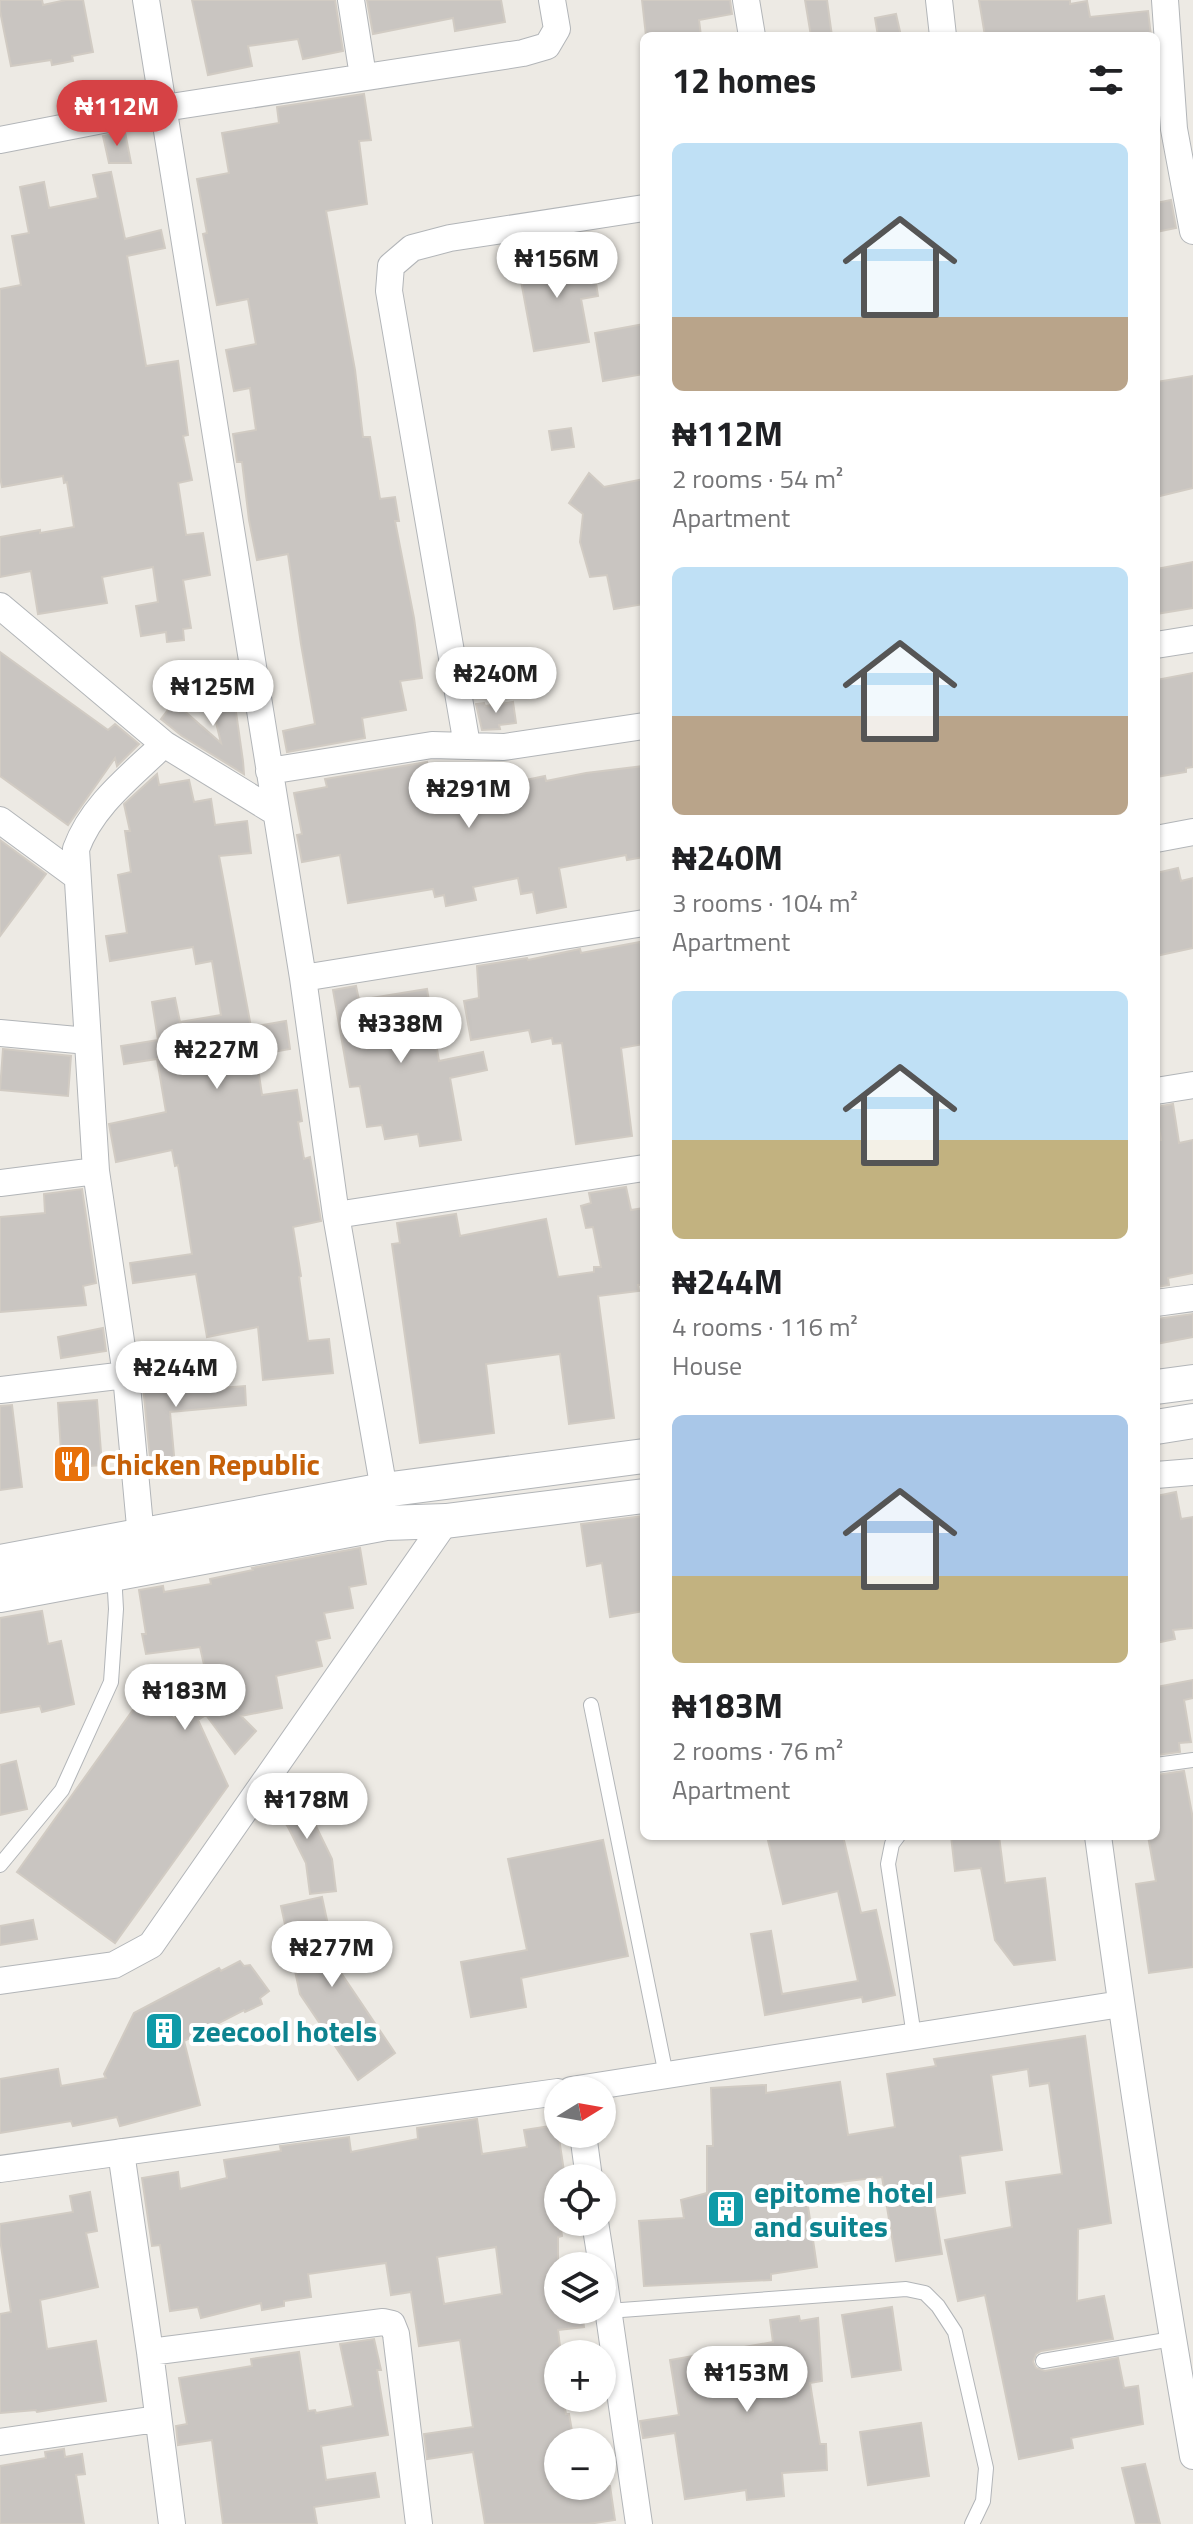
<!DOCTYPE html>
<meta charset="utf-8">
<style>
:root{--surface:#fff;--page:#f6f6f6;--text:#202124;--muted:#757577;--accent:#d64245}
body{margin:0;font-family:"Titillium Web",sans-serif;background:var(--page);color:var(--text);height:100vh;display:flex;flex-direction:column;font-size:30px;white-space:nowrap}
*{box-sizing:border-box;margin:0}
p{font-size:26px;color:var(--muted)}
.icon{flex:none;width:44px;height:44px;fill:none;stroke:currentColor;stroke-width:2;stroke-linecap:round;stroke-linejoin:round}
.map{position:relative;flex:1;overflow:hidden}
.sheet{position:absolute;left:640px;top:32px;width:520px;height:1808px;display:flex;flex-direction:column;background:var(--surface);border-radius:12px;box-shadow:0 2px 6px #0004}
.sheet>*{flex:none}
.needle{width:52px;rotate:79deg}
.controls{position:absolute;left:544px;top:2076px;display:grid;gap:16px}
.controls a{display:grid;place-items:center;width:72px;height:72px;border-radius:50%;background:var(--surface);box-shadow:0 2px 6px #0004;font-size:40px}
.price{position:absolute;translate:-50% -68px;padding:0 18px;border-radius:28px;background:#fff;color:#222;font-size:26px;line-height:52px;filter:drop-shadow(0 2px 4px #0008)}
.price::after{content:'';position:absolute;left:50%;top:48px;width:24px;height:18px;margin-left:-12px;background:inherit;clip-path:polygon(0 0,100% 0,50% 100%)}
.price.current{background:var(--accent);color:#fff}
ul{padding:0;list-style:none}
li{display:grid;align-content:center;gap:16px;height:424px;padding:0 32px}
li span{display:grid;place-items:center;height:248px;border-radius:12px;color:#555}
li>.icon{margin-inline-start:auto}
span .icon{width:144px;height:144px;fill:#fffc;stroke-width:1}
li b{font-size:34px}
h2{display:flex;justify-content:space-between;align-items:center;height:96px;padding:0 32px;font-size:34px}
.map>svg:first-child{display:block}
</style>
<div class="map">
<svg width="1193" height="2524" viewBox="0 0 1193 2524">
<rect width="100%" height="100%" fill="#edeae4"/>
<path fill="#c9c5c1" stroke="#d1cbc3" stroke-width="2" fill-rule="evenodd" d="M 0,0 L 42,0 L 43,5 L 66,0 L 83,0 L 93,52 L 72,56 L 73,61 L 52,65 L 51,60 L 11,66 L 0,11 Z
M 192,0 L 335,0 L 343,51 L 303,59 L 298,39 L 248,46 L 252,66 L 208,75 Z
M 367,0 L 501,0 L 505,22 L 455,31 L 453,18 L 373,34 Z
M 642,0 L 730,0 L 732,14 L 699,20 L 701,36 L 646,36 Z
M 805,0 L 827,0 L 832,36 L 811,36 Z
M 979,0 L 1070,0 L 1070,4 L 1087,1 L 1090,17 L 1148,11 L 1151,36 L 985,36 Z
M 896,14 L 901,36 L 878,36 L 875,18 Z
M 364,94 L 371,140 L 359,141 L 367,204 L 326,211 L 355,370 L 363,437 L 370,437 L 380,499 L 395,497 L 399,521 L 395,521 L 414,618 L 422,678 L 400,681 L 406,710 L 362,718 L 365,738 L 287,752 L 283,731 L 315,724 L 301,644 L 288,554 L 257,560 L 249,520 L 242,462 L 237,462 L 233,434 L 256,430 L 250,388 L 234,391 L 226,350 L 256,344 L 248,299 L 217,305 L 203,234 L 207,233 L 197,179 L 229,173 L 222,133 L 279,123 L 277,107 Z
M 125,132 L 131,163 L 109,163 L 103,136 Z
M 111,172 L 125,239 L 161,230 L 165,248 L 127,256 L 146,366 L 178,361 L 188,435 L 183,436 L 192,480 L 178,483 L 186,535 L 203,533 L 210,575 L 183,580 L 191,628 L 183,629 L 184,640 L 167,642 L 166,632 L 141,636 L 136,606 L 158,602 L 153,567 L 102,577 L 107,603 L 38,614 L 31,571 L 0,577 L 0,537 L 40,530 L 40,533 L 74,527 L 67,482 L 64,483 L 63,476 L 2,487 L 0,477 L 0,289 L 21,285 L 12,236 L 29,233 L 20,187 L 44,182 L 49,208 L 98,198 L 93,175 Z
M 1171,200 L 1176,228 L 1156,232 L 1156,203 Z
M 563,249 L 565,259 L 575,257 L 578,273 L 594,270 L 598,296 L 581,299 L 589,342 L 534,351 L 519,270 L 533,267 L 531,256 Z
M 644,324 L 644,374 L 603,381 L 595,333 Z
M 1193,376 L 1193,488 L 1156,497 L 1156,382 Z
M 571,428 L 574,447 L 552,450 L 549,431 Z
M 589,473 L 604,487 L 644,479 L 644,604 L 614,609 L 607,575 L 590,577 L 580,542 L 583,514 L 569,503 Z
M 1193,562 L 1193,608 L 1156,614 L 1156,569 Z
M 0,652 L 108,730 L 115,724 L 139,744 L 117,766 L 115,758 L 68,825 L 0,776 Z
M 1193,673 L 1193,767 L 1186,768 L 1186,772 L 1156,777 L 1156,680 Z
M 232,684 L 243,761 L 244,774 L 182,736 L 161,719 L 174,702 L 221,743 L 208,689 Z
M 513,702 L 516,723 L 499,725 L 500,729 L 482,730 L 476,704 L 484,703 L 485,706 Z
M 427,762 L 429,773 L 439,771 L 439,774 L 473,767 L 478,790 L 545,776 L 546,781 L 586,773 L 644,766 L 644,857 L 627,860 L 626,855 L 559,868 L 566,907 L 537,913 L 533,892 L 521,894 L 518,878 L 473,887 L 476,900 L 446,906 L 444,895 L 435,897 L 433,889 L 348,903 L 340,855 L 302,862 L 297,835 L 302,834 L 294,793 L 327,787 L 325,779 Z
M 157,774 L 159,785 L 189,780 L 194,802 L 211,799 L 215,825 L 247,821 L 251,853 L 219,856 L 251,1027 L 286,1021 L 290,1049 L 256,1055 L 262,1095 L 297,1090 L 302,1121 L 298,1122 L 304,1159 L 310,1157 L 321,1221 L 293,1227 L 301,1276 L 299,1277 L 308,1341 L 329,1339 L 333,1373 L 263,1380 L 258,1327 L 207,1337 L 196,1274 L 133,1283 L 130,1263 L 192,1254 L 178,1165 L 175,1166 L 172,1150 L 116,1162 L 109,1124 L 166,1112 L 157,1059 L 124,1064 L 121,1046 L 158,1040 L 152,1002 L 175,998 L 180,1022 L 221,1015 L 212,961 L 196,964 L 193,947 L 110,961 L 106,936 L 127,933 L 118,875 L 131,872 L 125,831 L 130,831 L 124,804 Z
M 0,840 L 46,874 L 0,936 Z
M 1178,868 L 1181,881 L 1193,878 L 1193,948 L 1156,956 L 1156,873 Z
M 640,942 L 644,963 L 644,1044 L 621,1048 L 632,1136 L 576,1144 L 562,1043 L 553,1044 L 552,1038 L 532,1042 L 529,1030 L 471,1040 L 464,1001 L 479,998 L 477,966 L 527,958 L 528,960 L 580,949 L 581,953 Z
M 356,986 L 359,1000 L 427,989 L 439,1061 L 483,1052 L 487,1070 L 450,1078 L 461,1140 L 420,1146 L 418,1134 L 385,1139 L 382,1125 L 367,1127 L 360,1086 L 350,1087 L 333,990 Z
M 3,1049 L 71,1056 L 68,1096 L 0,1090 Z
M 1173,1104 L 1179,1143 L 1193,1140 L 1193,1273 L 1168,1278 L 1169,1285 L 1156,1287 L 1156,1141 L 1161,1140 L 1156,1107 Z
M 626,1187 L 631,1210 L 644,1208 L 644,1285 L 638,1285 L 639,1291 L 598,1296 L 614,1418 L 569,1424 L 560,1354 L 486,1364 L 494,1433 L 420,1443 L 392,1244 L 400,1243 L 397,1223 L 456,1214 L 460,1236 L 546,1219 L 558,1277 L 594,1272 L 594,1267 L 601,1267 L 593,1227 L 586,1228 L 581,1206 L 591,1203 L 589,1193 Z
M 82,1189 L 96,1283 L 83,1286 L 86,1305 L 0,1312 L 0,1217 L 45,1213 L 44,1194 Z
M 1193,1314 L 1193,1337 L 1156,1344 L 1156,1319 Z
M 103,1328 L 106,1351 L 61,1358 L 58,1337 Z
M 165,1362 L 168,1392 L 245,1386 L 246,1405 L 170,1412 L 175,1466 L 151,1468 L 141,1365 Z
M 97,1400 L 102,1465 L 62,1468 L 58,1403 Z
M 12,1405 L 22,1487 L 0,1490 L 0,1406 Z
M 1176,1492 L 1181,1519 L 1193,1517 L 1193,1628 L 1173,1630 L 1175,1639 L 1156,1643 L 1156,1496 Z
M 644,1516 L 644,1611 L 610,1617 L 602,1563 L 587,1566 L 581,1524 Z
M 360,1548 L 366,1584 L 349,1587 L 353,1608 L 324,1613 L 330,1638 L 316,1641 L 322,1666 L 276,1676 L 282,1708 L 241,1716 L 256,1731 L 235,1754 L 206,1715 L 198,1720 L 228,1786 L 115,1943 L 17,1872 L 143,1696 L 176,1720 L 174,1699 L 211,1696 L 200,1647 L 146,1654 L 142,1634 L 146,1634 L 139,1590 L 163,1586 L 164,1592 L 211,1584 L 210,1579 L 253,1570 L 252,1568 Z
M 42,1611 L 48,1644 L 61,1641 L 74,1704 L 42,1712 L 40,1706 L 0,1713 L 0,1618 Z
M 1193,1680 L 1193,1698 L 1184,1700 L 1191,1742 L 1179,1743 L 1180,1752 L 1156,1755 L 1156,1687 Z
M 16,1761 L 27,1809 L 0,1815 L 0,1765 Z
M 1184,1771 L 1193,1819 L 1193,1967 L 1149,1973 L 1136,1884 L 1156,1881 L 1148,1836 L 1156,1836 L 1156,1775 Z
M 292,1787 L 314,1817 L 312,1818 L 332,1859 L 336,1891 L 310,1894 L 306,1863 L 288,1827 L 271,1803 Z
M 767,1836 L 843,1836 L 861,1913 L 876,1910 L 895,1995 L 863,2002 L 862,1997 L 765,2015 L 751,1934 L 771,1931 L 782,1994 L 858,1981 L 838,1891 L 783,1904 Z
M 951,1836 L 999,1836 L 1005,1883 L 1045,1878 L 1055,1960 L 1014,1965 L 995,1940 L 981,1868 L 955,1871 Z
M 603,1840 L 628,1956 L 521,1978 L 526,2007 L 471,2017 L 461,1962 L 527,1950 L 508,1859 Z
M 322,1897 L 337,1967 L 395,2053 L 358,2080 L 300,1994 L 281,1906 Z
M 33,1920 L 37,1939 L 0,1945 L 0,1926 Z
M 240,1961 L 244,1966 L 250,1965 L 269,1991 L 260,1998 L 262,2004 L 245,2012 L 244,2010 L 184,2041 L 200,2105 L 120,2126 L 117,2117 L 73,2126 L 71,2121 L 0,2133 L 0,2079 L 58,2069 L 61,2086 L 106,2078 L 104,2074 L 134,2013 L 219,1968 L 221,1971 Z
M 1085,2036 L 1111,2223 L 1078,2229 L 1077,2301 L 1104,2296 L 1113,2339 L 1041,2351 L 1036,2354 L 1033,2362 L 1036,2368 L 1045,2371 L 1118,2358 L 1124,2388 L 1138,2386 L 1143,2424 L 1071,2438 L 1073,2448 L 1019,2459 L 985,2295 L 958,2301 L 945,2240 L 1012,2227 L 1006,2182 L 1062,2174 L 1049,2083 L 1030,2086 L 1028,2069 L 991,2075 L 1002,2150 L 960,2156 L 965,2193 L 933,2198 L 942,2254 L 896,2261 L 882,2177 L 805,2186 L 817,2267 L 771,2274 L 771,2280 L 644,2286 L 639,2221 L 684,2218 L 681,2200 L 707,2193 L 707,2146 L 713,2146 L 711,2088 L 766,2085 L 766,2093 L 840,2082 L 848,2135 L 895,2127 L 887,2074 L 936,2066 L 934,2059 Z
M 477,2119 L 482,2154 L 527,2147 L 524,2130 L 557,2125 L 565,2178 L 558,2178 L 558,2222 L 560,2222 L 562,2236 L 558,2237 L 558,2274 L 549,2275 L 555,2312 L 582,2310 L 584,2327 L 558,2330 L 561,2354 L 558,2354 L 558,2398 L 563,2398 L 566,2414 L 569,2414 L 574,2442 L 558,2442 L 558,2486 L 610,2486 L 615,2520 L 588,2524 L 485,2524 L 473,2452 L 427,2459 L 424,2434 L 473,2427 L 460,2340 L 419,2346 L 411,2292 L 391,2295 L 386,2263 L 308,2274 L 311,2297 L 284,2301 L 284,2306 L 262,2310 L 261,2303 L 201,2318 L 198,2307 L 170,2311 L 160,2245 L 152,2246 L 142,2178 L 178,2172 L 180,2189 L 227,2178 L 224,2160 L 281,2151 L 280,2146 L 349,2137 L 351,2152 L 418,2139 L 417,2128 ZM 496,2247 L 502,2294 L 444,2304 L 437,2257 Z
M 90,2192 L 97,2231 L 86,2233 L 98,2287 L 40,2300 L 47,2349 L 96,2341 L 106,2401 L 37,2412 L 36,2410 L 0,2413 L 0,2314 L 11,2312 L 0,2239 L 0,2224 L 73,2212 L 70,2196 Z
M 892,2307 L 901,2370 L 852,2377 L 842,2315 Z
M 799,2316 L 800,2321 L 818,2318 L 822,2381 L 810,2383 L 820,2444 L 826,2444 L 827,2470 L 782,2473 L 784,2496 L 747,2500 L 746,2490 L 685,2499 L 675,2433 L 643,2438 L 640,2421 L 679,2415 L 670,2360 L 773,2342 L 770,2320 Z
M 374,2339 L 381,2370 L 377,2370 L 388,2435 L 321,2446 L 326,2480 L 375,2473 L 379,2497 L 314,2507 L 317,2524 L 223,2524 L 212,2440 L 178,2445 L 176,2426 L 187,2424 L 179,2378 L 252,2366 L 251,2359 L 299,2352 L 308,2411 L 315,2410 L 316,2413 L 353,2406 L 340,2344 Z
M 921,2423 L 929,2476 L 868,2485 L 860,2432 Z
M 64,2449 L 65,2457 L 82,2454 L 85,2474 L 76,2475 L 84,2524 L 0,2524 L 0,2466 L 46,2458 L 45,2452 Z
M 1145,2464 L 1160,2524 L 1136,2524 L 1122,2468 Z"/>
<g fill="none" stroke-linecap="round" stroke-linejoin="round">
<g stroke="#b2b5b8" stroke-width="16">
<path id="service" d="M 591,1705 L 666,2075
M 1156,1765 L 1193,1760
M 898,1836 L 892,1844 L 888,1864 L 914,2036
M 0,1865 L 62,1790 L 111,1682 L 116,1609 L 114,1573
M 608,2311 L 906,2289 L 925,2293 L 938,2306 L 955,2332 L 986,2468 L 983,2501 L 972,2524
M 1043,2361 L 1172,2339"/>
</g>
<g stroke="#b2b5b8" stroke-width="28">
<path id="minor" d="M 146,0 L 303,978 L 336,1215 L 384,1490
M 351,0 L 363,76
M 746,0 L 752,36
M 939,0 L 943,36
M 1165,0 L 1174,129 L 1193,231
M 0,140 L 164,108 L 523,53 L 547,46 L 557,29 L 552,0
M 0,606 L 164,744 L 275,812
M 1156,645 L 1193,639
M 467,745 L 389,291 L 391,266 L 412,248 L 450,238 L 644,208
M 269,771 L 432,745 L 504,747 L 644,726
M 0,820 L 76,876
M 1156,839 L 1193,832
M 303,978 L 644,923
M 0,1033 L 88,1041
M 1156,1091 L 1193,1085
M 0,1183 L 96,1171
M 336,1215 L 644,1168
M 1156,1303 L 1193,1298
M 0,1390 L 126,1375
M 1156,1475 L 1193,1472
M 141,1537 L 126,1375 L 96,1171 L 76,849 C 92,805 131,776 164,744
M 1098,1836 C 1126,2043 1157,2250 1193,2456
M 0,1981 L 114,1965 L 151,1945 L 446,1521
M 571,2090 L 1121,2004
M 583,2134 L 589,2178
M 121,2152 L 150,2352 L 172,2524
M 0,2169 L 558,2092
M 595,2222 L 602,2266
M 602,2267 L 639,2524
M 150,2352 L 383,2322 L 392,2324 L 396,2334 L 419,2524
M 0,2442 L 157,2419"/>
</g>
<g stroke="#b2b5b8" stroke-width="36">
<path id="tertiary" d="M 1156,1387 L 1193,1382
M 1156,1427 L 1193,1421
M 0,1562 L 384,1490 L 644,1456
M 0,1595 L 386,1523 L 446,1521 L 644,1496"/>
</g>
<use href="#service" stroke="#fff" stroke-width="14"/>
<use href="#minor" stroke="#fff" stroke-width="26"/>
<use href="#tertiary" stroke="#fff" stroke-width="34"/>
</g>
<defs>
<g id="restaurant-square" transform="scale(2)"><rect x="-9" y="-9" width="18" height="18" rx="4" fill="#e8710a" stroke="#fff"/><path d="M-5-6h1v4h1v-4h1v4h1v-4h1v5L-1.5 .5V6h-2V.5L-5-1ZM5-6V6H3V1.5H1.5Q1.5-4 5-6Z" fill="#fff"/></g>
<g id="building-square" transform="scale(2)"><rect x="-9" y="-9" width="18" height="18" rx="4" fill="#0f9aa8" stroke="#fff"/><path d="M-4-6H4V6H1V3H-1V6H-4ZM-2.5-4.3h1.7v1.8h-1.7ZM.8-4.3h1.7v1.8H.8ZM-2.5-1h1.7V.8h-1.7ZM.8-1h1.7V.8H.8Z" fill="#fff"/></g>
</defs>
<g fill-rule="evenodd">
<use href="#restaurant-square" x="72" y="1464"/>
<use href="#building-square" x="164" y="2031"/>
<use href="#building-square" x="726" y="2209"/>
</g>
<g text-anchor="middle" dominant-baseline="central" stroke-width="8" stroke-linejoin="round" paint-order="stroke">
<g font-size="30" font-weight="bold" fill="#c56008" stroke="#fff" text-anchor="start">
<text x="100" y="1464">Chicken Republic</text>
</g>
<g font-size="30" font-weight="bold" fill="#0d838f" stroke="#fff" text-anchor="start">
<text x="192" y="2031">zeecool hotels</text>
<text x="754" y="2192">epitome hotel<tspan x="754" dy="34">and suites</tspan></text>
</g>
</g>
</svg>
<div class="controls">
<a><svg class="needle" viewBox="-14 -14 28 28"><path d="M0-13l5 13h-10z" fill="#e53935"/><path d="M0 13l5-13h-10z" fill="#757577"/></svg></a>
<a><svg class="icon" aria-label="locate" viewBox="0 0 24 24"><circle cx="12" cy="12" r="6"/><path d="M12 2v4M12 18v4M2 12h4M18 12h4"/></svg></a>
<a><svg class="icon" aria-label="layers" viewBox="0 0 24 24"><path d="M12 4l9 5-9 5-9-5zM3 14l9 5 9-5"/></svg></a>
<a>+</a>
<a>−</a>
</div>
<b class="price current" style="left:117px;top:148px">₦112M</b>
<b class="price" style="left:557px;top:300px">₦156M</b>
<b class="price" style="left:496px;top:715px">₦240M</b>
<b class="price" style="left:213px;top:728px">₦125M</b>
<b class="price" style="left:469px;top:830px">₦291M</b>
<b class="price" style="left:401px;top:1065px">₦338M</b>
<b class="price" style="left:217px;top:1091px">₦227M</b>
<b class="price" style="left:176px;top:1409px">₦244M</b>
<b class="price" style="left:185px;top:1732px">₦183M</b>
<b class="price" style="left:307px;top:1841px">₦178M</b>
<b class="price" style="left:332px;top:1989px">₦277M</b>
<b class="price" style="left:747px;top:2414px">₦153M</b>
<section class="sheet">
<h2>12 homes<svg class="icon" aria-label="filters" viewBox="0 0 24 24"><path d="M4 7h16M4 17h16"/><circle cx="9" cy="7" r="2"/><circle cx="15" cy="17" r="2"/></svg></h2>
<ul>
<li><span style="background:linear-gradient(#bfe0f5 70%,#b9a48a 0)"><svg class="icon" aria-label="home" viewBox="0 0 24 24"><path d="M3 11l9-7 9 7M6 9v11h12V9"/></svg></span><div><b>₦112M</b><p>2 rooms · 54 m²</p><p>Apartment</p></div></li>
<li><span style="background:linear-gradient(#bfe0f5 60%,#b9a48a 0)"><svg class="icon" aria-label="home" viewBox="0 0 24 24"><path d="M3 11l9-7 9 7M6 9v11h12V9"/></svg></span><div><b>₦240M</b><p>3 rooms · 104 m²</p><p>Apartment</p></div></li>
<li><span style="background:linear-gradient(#bfe0f5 60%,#c2b280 0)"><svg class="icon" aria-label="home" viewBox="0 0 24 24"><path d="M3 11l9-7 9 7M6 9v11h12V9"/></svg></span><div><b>₦244M</b><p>4 rooms · 116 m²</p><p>House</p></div></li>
<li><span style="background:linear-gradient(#a9c7e8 65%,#c2b280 0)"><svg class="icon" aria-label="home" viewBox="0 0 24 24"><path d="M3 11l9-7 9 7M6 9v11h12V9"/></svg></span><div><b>₦183M</b><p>2 rooms · 76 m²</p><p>Apartment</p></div></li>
</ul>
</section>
</div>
